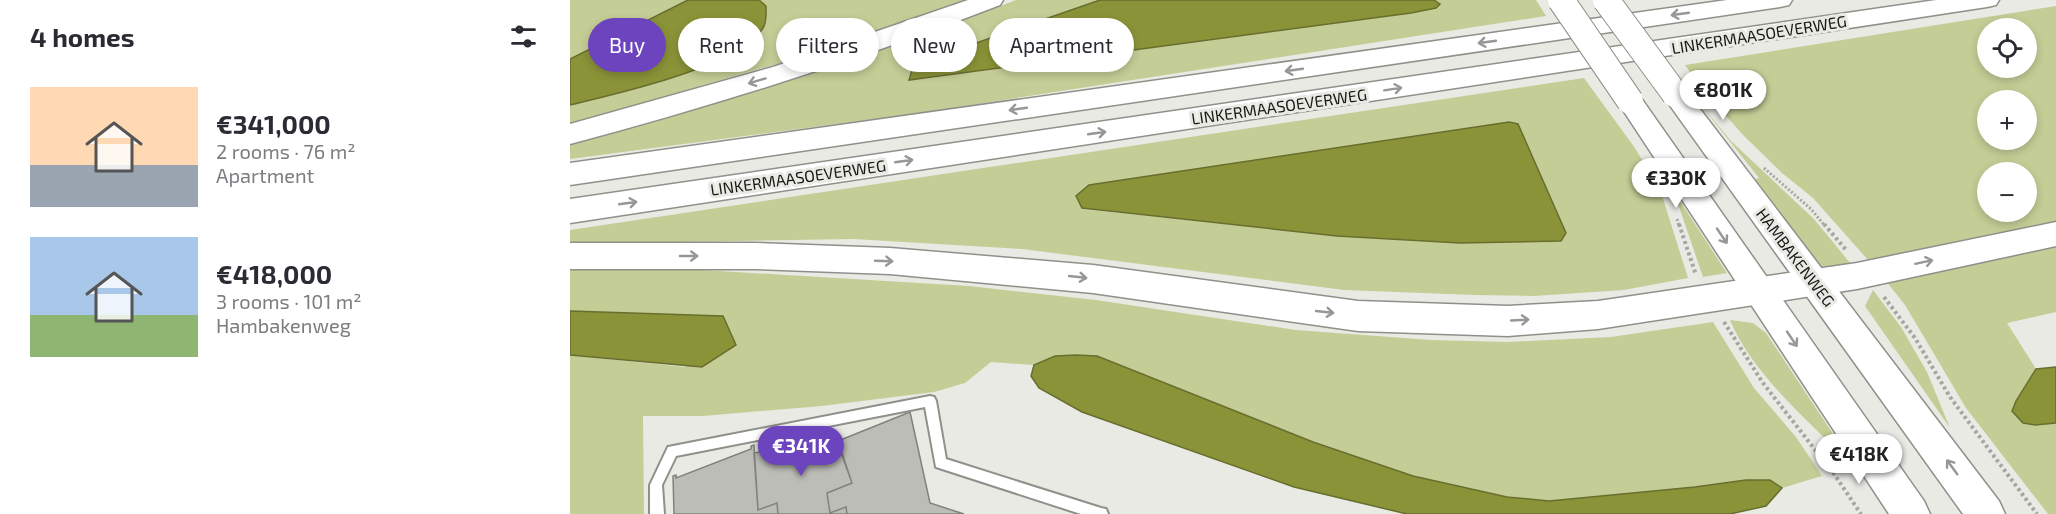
<!DOCTYPE html>
<meta charset="utf-8">
<style>
:root{--surface:#fff;--page:#f2f2f3;--text:#2b2b33;--muted:#7c7c81;--accent:#6c44bd}
body{margin:0;font-family:"Exo 2",sans-serif;background:var(--page);color:var(--text);height:100vh;display:flex;flex-direction:column;font-size:22px;white-space:nowrap}
*{box-sizing:border-box;margin:0}
p{font-size:20px;color:var(--muted)}
.icon{flex:none;width:33px;height:33px;fill:none;stroke:currentColor;stroke-width:2;stroke-linecap:round;stroke-linejoin:round}
.map{position:relative;flex:1;overflow:hidden}
.details{display:flex;flex-direction:column;background:var(--surface);width:570px}
.details>*{flex:none}
.guide{position:absolute;left:18px;top:18px;width:570px;height:54px;display:flex;gap:12px}
.buttons{position:absolute;left:1407px;top:18px;display:grid;gap:12px}
.buttons a{display:grid;place-items:center;width:60px;height:60px;border-radius:50%;background:var(--surface);box-shadow:0 3px 9px #0003;font-size:30px}
.price{position:absolute;translate:-50% -51px;padding:0 14px;border-radius:21px;background:#fff;color:#222;font-size:20px;line-height:39px;filter:drop-shadow(0 2px 3px #0008)}
.price::after{content:'';position:absolute;left:50%;top:36px;width:18px;height:14px;margin-left:-9px;background:inherit;clip-path:polygon(0 0,100% 0,50% 100%)}
.price.active{background:var(--accent);color:#fff}
ul{padding:0;list-style:none}
li{display:flex;align-items:center;gap:18px;height:150px;padding:0 30px}
li span{display:grid;place-items:center;flex:none;width:168px;height:120px;border-radius:0px;color:#555}
li>.icon{margin-inline-start:auto}
span .icon{width:72px;height:72px;fill:#fffc;stroke-width:1}
li b{font-size:26px}
h2{display:flex;justify-content:space-between;align-items:center;height:72px;padding:0 30px;font-size:26px}
.pill{padding:0 21px;border-radius:27px;background:var(--surface);box-shadow:0 3px 9px #0003;font-size:21px;line-height:54px}
.pill.active{background:var(--accent);color:#fff}
main{display:flex;flex:1;min-height:0}
.map>svg:first-child{display:block}
</style>
<main>
<section class="details">
<h2>4 homes<svg class="icon" aria-label="filters" viewBox="0 0 24 24"><path d="M4 7h16M4 17h16"/><circle cx="9" cy="7" r="2"/><circle cx="15" cy="17" r="2"/></svg></h2>
<ul>
<li><span style="background:linear-gradient(#ffd9b3 65%,#9aa5b1 0)"><svg class="icon" aria-label="home" viewBox="0 0 24 24"><path d="M3 11l9-7 9 7M6 9v11h12V9"/></svg></span><div><b>€341,000</b><p>2 rooms · 76 m²</p><p>Apartment</p></div></li>
<li><span style="background:linear-gradient(#a9c7e8 65%,#8fb573 0)"><svg class="icon" aria-label="home" viewBox="0 0 24 24"><path d="M3 11l9-7 9 7M6 9v11h12V9"/></svg></span><div><b>€418,000</b><p>3 rooms · 101 m²</p><p>Hambakenweg</p></div></li>
</ul>
</section>
<div class="map">
<svg width="1486" height="514" viewBox="0 0 1486 514">
<rect width="100%" height="100%" fill="#e9eae4"/>
<path fill="#c5cd96" fill-rule="evenodd" d="M 0,0 L 118,0 L 0,59 Z
M 189,0 L 396,0 L 234,56 L 0,124 L 0,105 C 35,96 163,65 183,41 C 190,32 192,16 196,6 Z
M 446,0 L 530,0 L 449,28 L 345,80 L 841,13 L 866,8 L 870,4 L 864,0 L 966,0 L 976,16 L 350,113 L 0,159 L 0,143 C 151,103 300,57 446,0 Z
M 1486,6 L 1486,221 L 1298,260 L 1243,198 L 1212,173 L 1173,135 L 1133,90 L 1115,65 ZM 1418,28 L 1456,28 L 1456,68 L 1418,68 ZM 1418,100 L 1456,100 L 1456,140 L 1418,140 ZM 1418,172 L 1456,172 L 1456,212 L 1418,212 Z
M 1014,78 L 1065,148 L 1091,192 L 1118,278 L 1054,290 L 964,296 L 904,295 L 774,290 L 452,249 L 283,239 L 0,244 L 0,230 ZM 512,209 L 991,241 L 890,243 L 767,236 Z
M 1114,84 L 1161,141 L 1244,219 L 1281,264 L 1257,268 L 1247,264 L 1183,180 L 1189,178 Z
M 1104,192 L 1157,273 L 1133,277 Z
M 1486,247 L 1486,312 L 1437,323 L 1466,369 L 1458,384 L 1465,425 L 1486,423 L 1486,514 L 1478,514 L 1396,408 L 1335,305 L 1316,281 Z
M 33,264 L 399,286 L 526,300 L 726,330 L 861,340 L 937,342 L 1041,337 L 1143,322 L 1184,388 L 1226,437 L 1252,476 L 1212,488 L 1200,480 L 1176,480 L 1125,487 L 979,501 L 937,497 L 843,476 L 485,356 L 464,365 L 421,362 L 395,383 L 364,392 L 252,406 L 133,416 L 73,416 L 74,514 L 0,514 L 0,355 L 115,367 L 153,316 L 0,311 L 0,266 Z
M 1303,290 L 1331,327 L 1357,372 L 1380,428 L 1295,306 Z
M 1160,320 L 1183,323 L 1196,333 L 1285,467 C 1243,426 1182,374 1160,320 Z"/>
<path fill="#8b9338" stroke="#686e2e" stroke-width="1.5" d="M 118,0 L 189,0 L 196,6 C 196,13 197,22 193,28 C 169,67 45,94 0,105 L 0,59 Z
M 530,0 L 864,0 L 870,4 L 866,8 L 841,13 L 339,80 L 343,67 L 357,60 Z
M 939,122 L 948,124 L 996,233 L 991,241 L 890,243 L 767,236 L 512,208 L 506,196 L 519,185 Z
M 0,311 L 153,316 L 166,345 L 132,367 L 0,355 Z
M 506,355 L 527,356 L 743,442 L 843,476 L 937,497 L 979,501 L 1125,487 L 1176,480 L 1200,480 L 1212,488 L 1196,506 L 1160,514 L 837,514 L 724,487 L 512,412 L 469,388 L 461,376 L 464,365 L 485,356 Z
M 1486,367 L 1486,423 L 1465,425 L 1453,423 L 1442,411 L 1446,401 L 1466,369 Z"/>
<path fill="#bcbdb7" stroke="#81827d" stroke-width="1.5" d="M 340,412 L 360,503 L 394,514 L 277,514 L 276,507 L 260,513 L 257,493 L 282,483 L 268,441 Z
M 265,436 L 282,483 L 257,493 L 260,513 L 276,507 L 277,514 L 208,514 L 207,503 L 188,510 L 184,453 Z
M 184,445 L 188,510 L 207,503 L 208,514 L 104,514 L 103,476 L 106,475 L 106,478 L 181,449 L 181,446 Z"/>
<g fill="none" stroke-linecap="round" stroke-linejoin="round">
<g stroke="#8f908a" stroke-width="4">
<path id="lane" d="M 360,396 L 364,397 L 366,401 L 376,459 L 531,508 L 536,509 L 538,514 L 511,514 L 366,467 L 355,407 L 106,456 L 92,485 L 94,514 L 80,514 L 80,485 L 98,447 Z"/>
</g>
<g stroke="#8f908a" stroke-width="3">
<path id="secondary" d="M 1105,86 L 1114,88 L 1429,501 L 1435,514 L 1393,514 L 1096,100 L 1092,94 L 1096,88 Z
M 1060,92 L 1069,95 L 1354,501 L 1360,514 L 1319,514 L 1047,101 L 1051,95 Z"/>
</g>
<g stroke="#8f908a" stroke-width="3">
<path id="highway" d="M 398,0 L 433,0 L 430,5 C 289,60 146,105 0,144 L 0,124 L 203,67 Z
M 1157,0 L 1222,0 L 1219,5 L 1210,7 L 0,185 L 0,163 Z
M 1366,0 L 1429,0 L 1426,5 L 1417,7 L 0,223 L 0,199 Z
M 1486,222 L 1486,246 L 1287,289 L 1028,329 L 938,336 L 788,331 L 523,293 L 320,274 L 184,269 L 0,269 L 0,243 L 184,243 L 320,248 L 523,265 L 788,301 L 938,306 L 1028,301 L 1287,263 Z"/>
</g>
<path stroke="#a5a6a1" stroke-width="3" stroke-dasharray="2 2" stroke-linecap="butt" d="M 1194,168 L 1241,209 L 1255,226
M 1107,219 L 1109,226"/>
<path stroke="#a5a6a1" stroke-width="4" stroke-dasharray="3 3" stroke-linecap="butt" d="M 1109,224 L 1126,275
M 1254,224 L 1277,251
M 1314,297 L 1345,338 L 1380,397 L 1467,514
M 1154,322 L 1193,383 L 1264,474 L 1291,514"/>
<use href="#lane" fill="#fff" fill-rule="evenodd"/>
<use href="#secondary" fill="#fff" fill-rule="evenodd"/>
<use href="#highway" fill="#fff" fill-rule="evenodd"/>
<g stroke="#8f908a" stroke-width="28" stroke-linecap="butt">
<path id="secondary-bridge" d="M 991,0 L 1060,101
M 1036,0 L 1105,94"/>
</g>
<use href="#secondary-bridge" stroke="#fff" stroke-width="26"/>
</g>
<defs><path id="oneway-shaft" d="M-6 0H5M1.5-3L5.5 0L1.5 3" fill="none" stroke-width="1.6" stroke-linecap="round" stroke-linejoin="round" transform="scale(1.5)"/></defs>
<g stroke="#979796">
<use href="#oneway-shaft" transform="translate(1110 14) rotate(172)"/>
<use href="#oneway-shaft" transform="translate(917 42) rotate(172)"/>
<use href="#oneway-shaft" transform="translate(724 70) rotate(172)"/>
<use href="#oneway-shaft" transform="translate(187 81) rotate(163)"/>
<use href="#oneway-shaft" transform="translate(823 89) rotate(-9)"/>
<use href="#oneway-shaft" transform="translate(448 109) rotate(172)"/>
<use href="#oneway-shaft" transform="translate(527 133) rotate(-8)"/>
<use href="#oneway-shaft" transform="translate(334 161) rotate(-8)"/>
<use href="#oneway-shaft" transform="translate(58 203) rotate(-8)"/>
<use href="#oneway-shaft" transform="translate(1152 236) rotate(56)"/>
<use href="#oneway-shaft" transform="translate(119 256)"/>
<use href="#oneway-shaft" transform="translate(314 261) rotate(2)"/>
<use href="#oneway-shaft" transform="translate(1354 262) rotate(-12)"/>
<use href="#oneway-shaft" transform="translate(508 277) rotate(6)"/>
<use href="#oneway-shaft" transform="translate(755 312) rotate(6)"/>
<use href="#oneway-shaft" transform="translate(950 320) rotate(-3)"/>
<use href="#oneway-shaft" transform="translate(1222 339) rotate(56)"/>
<use href="#oneway-shaft" transform="translate(1382 467) rotate(-126)"/>
</g>
<g text-anchor="middle" dominant-baseline="central" stroke-width="6" stroke-linejoin="round" paint-order="stroke">
<g font-size="16" fill="#181816" stroke="#e9eae4">
<text transform="translate(1189 34) rotate(-9)">LINKERMAASOEVERWEG</text>
<text transform="translate(709 106) rotate(-8)">LINKERMAASOEVERWEG</text>
<text transform="translate(228 177) rotate(-8)">LINKERMAASOEVERWEG</text>
<text transform="translate(1226 257) rotate(53)">HAMBAKENWEG</text>
</g>
</g>
</svg>
<div class="buttons">
<a><svg class="icon" aria-label="locate" viewBox="0 0 24 24"><circle cx="12" cy="12" r="6"/><path d="M12 2v4M12 18v4M2 12h4M18 12h4"/></svg></a>
<a>+</a>
<a>−</a>
</div>
<b class="price" style="left:1153px;top:121px">€801K</b>
<b class="price" style="left:1106px;top:209px">€330K</b>
<b class="price active" style="left:231px;top:477px">€341K</b>
<b class="price" style="left:1289px;top:485px">€418K</b>
<div class="guide">
<a class="pill active">Buy</a>
<a class="pill">Rent</a>
<a class="pill">Filters</a>
<a class="pill">New</a>
<a class="pill">Apartment</a>
</div>
</div>
</main>
